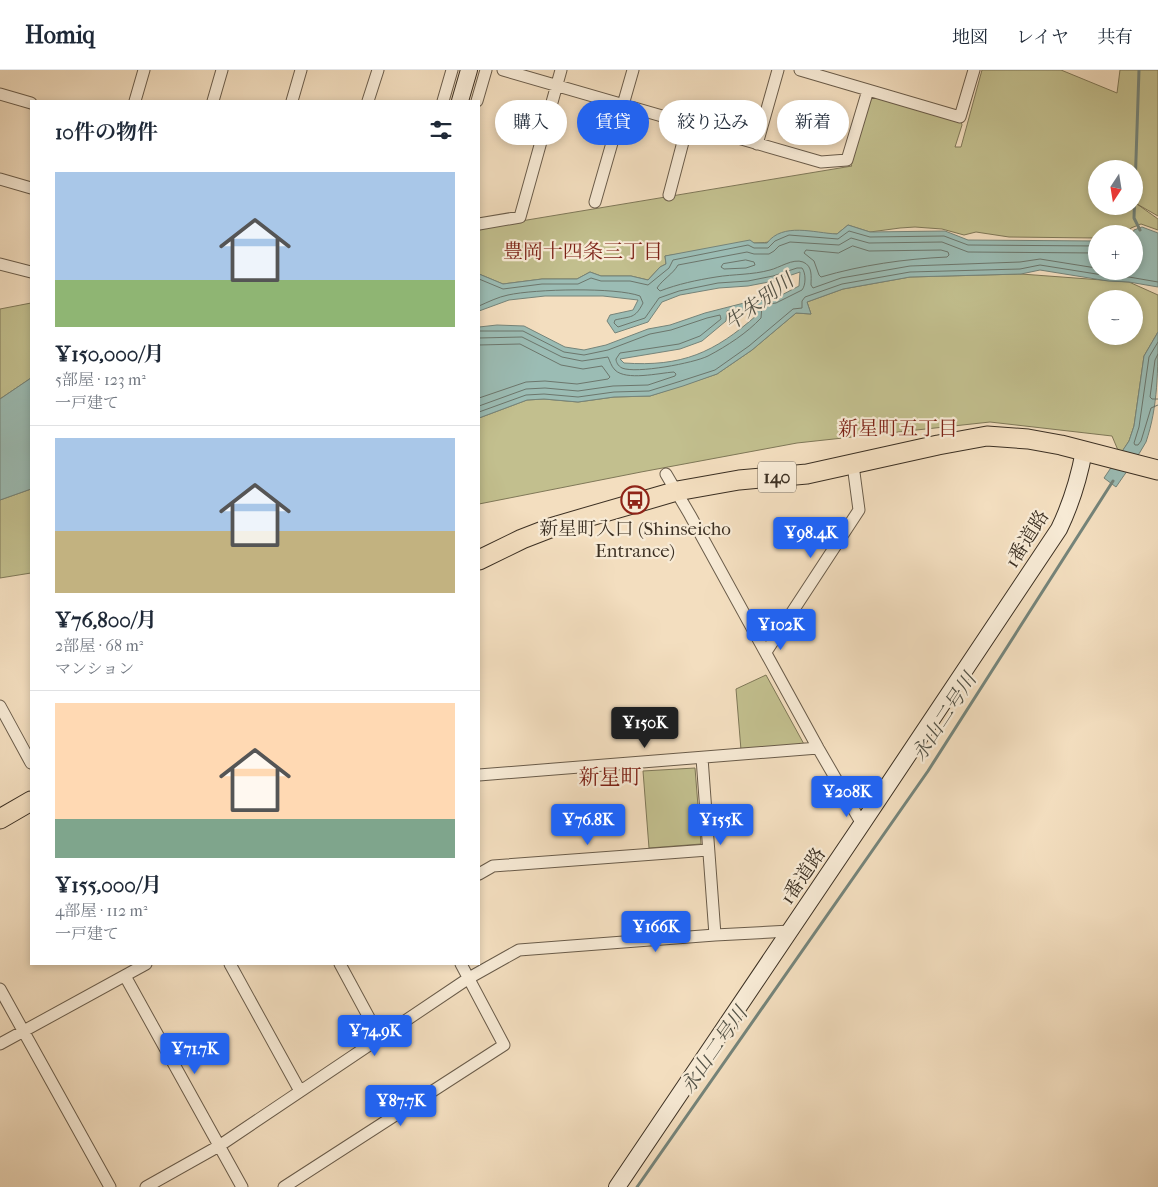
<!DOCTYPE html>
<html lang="ja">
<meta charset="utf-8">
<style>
:root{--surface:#fff;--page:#f6f6f7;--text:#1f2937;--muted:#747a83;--line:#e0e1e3;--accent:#2563eb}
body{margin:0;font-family:"IM FELL French Canon","Noto Serif JP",serif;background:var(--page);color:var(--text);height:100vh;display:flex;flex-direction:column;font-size:19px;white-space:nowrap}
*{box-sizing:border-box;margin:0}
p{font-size:16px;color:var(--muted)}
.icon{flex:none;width:28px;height:28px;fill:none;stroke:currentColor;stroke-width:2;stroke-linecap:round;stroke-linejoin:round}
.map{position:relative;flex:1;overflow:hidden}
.side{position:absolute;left:30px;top:30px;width:450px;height:865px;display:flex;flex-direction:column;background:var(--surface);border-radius:0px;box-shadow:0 2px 8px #0003}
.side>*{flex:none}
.banner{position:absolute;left:495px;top:30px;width:475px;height:45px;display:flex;gap:10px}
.needle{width:32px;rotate:192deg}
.buttons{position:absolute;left:1088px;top:90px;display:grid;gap:10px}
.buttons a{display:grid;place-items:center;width:55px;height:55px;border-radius:50%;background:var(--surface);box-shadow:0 2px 8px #0003;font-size:25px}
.price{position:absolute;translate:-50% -42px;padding:0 11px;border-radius:5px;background:var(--accent);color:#fff;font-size:16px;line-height:32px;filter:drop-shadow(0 1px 2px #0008)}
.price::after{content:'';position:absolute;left:50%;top:30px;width:15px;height:11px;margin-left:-8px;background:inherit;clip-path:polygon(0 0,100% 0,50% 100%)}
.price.on{background:#222;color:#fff}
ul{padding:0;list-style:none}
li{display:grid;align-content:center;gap:10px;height:265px;padding:0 25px}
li+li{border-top:1px solid var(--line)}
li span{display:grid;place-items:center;height:155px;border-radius:0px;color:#555}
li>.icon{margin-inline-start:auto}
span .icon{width:90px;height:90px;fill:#fffc;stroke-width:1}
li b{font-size:21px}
h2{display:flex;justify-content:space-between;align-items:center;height:60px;padding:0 25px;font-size:21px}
.pill{padding:0 18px;border-radius:22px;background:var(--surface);box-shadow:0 2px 8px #0003;font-size:18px;line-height:45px}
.pill.on{background:var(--accent);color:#fff}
header{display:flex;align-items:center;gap:30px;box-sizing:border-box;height:70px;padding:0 25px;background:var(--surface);border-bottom:1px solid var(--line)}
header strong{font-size:24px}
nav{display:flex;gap:28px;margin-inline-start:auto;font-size:18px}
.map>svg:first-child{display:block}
</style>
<header>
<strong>Homiq</strong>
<nav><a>地図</a><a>レイヤ</a><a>共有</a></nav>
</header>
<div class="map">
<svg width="1158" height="1117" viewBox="0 0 1158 1117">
<rect width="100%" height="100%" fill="#f3debf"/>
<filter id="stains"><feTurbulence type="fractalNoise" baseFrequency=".004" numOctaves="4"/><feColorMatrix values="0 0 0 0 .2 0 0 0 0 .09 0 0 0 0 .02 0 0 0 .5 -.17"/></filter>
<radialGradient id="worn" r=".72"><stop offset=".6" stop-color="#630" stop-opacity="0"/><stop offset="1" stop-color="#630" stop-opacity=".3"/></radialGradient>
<path fill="#c2bf8e" stroke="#7f7858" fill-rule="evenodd" d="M 982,0 L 1061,0 L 1117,23 L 1120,0 L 1158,0 L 1158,146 L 1137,134 L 1158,149 L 1158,160 L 1141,154 L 1131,158 L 1127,164 L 1096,164 L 1096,168 L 1009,167 L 976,162 L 964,165 L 942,159 L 915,157 L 900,158 L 870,162 L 848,155 L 837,164 C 809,162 782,173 754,173 L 665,186 L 666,194 L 660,197 L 648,210 L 631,206 L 601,206 L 590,202 L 577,209 L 542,209 L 503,214 L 479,204 L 479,158 L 852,96 L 847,90 L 868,20 L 960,47 L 962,55 L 955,77 L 961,77 ZM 1096,99 L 1134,99 L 1134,136 L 1096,136 Z
M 1021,204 L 1129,212 L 1158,225 L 1158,262 L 1144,286 L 1134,356 L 1129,371 L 1120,385 L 1112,366 L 990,352 L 797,373 L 641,402 L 479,434 L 479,348 L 527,330 L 544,329 L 578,332 L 614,327 L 650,326 L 717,304 L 752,280 L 796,243 L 811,244 L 807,232 L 843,219 L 910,207 ZM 1096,229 L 1134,229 L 1134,266 L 1096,266 Z
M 31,233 L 31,308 L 0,329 L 0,239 Z
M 31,419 L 31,503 L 0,508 L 0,430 Z
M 766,605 L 805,676 L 741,680 L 736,619 Z
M 695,698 L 701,774 L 649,778 L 643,701 Z"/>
<path fill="#9bbcb4" stroke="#75847a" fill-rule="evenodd" d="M 848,155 L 870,162 L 945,161 L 968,170 L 1096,171 L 1096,201 L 1134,201 L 1134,164 L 1132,164 L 1134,160 L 1142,157 L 1158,163 L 1158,217 L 1129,212 L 1108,211 L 1040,200 L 1021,204 L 910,207 L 843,219 L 807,232 L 811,244 L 796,243 L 752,280 L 717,304 L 683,316 L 650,326 L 614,327 L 578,332 L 544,329 L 527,330 L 479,348 L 479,257 L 497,255 L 524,256 L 565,277 L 584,280 L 606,275 L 648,259 L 670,255 L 705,243 L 748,232 L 774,229 L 799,216 L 800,202 L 774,211 L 748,216 L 719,218 L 680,225 L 662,232 L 648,252 L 615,263 L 607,251 L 610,245 L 633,240 L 638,230 L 603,226 L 545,226 L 509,230 L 479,241 L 479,204 L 503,214 L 542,209 L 577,209 L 590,202 L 601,206 L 631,206 L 648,210 L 660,197 L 666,194 L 665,186 L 750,170 L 754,173 L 767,173 C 783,152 814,163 837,164 ZM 750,237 L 756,238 L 757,245 C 714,283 682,297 624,293 L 620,289 L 680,279 L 702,271 L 726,251 L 727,241 L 733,240 L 741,243 Z
M 1158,262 C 1158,299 1158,337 1146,372 C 1138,387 1126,402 1116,417 L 1104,408 L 1129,371 L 1134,356 L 1144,286 Z
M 31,308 L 31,419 L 0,430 L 0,329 Z"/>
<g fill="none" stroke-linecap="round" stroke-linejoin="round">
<path stroke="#6c766c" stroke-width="1" d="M 853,176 L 869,181 L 941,180 L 948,182 L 949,185 L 947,187 C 904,189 862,195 821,207 L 819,205 L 814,191 L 804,183 L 806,180 L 838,183 Z
M 1096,183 L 968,182 L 942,172 L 869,173 L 851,168 L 839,175 L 790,172 L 779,176 L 774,181 L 769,184 L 754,184 L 747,182 L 678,195 C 673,204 663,209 657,218 L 660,221 C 678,214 697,210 716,207 C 734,204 752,205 770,200 C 779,198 793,188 803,192 C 813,196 811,207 811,215 L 813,218 L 841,208 L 910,196 L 1020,192 L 1040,189 L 1096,198
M 746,190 L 754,192 L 755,195 L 746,198 L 724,199 L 721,197 L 723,194 Z
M 479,209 L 503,219 L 542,214 L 578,214 L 591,208 L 601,211 L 630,211 L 648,215 L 669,198 L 673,190 L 748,175 L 754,178 L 768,178 L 775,171 L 789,165 L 838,169 L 849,161 L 870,167 L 944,166 L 968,175 L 1096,176
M 479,236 C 488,232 498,227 508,225 C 535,219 616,217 640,226 L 643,233 C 635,249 631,246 615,250 L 614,253 L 618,257 L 645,248 L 659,228 L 679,221 L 718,213 L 748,211 L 773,206 L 797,198 L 802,198 C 806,203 806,215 802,220 L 776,233 L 762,235 L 761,248 C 747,263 727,276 708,286 C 694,293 636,304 622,298 C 618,296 616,292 616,289 L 620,283 L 679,274 L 700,266 L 721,249 L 720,245 L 707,248 L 671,260 L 650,264 L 608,280 L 584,285 L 564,282 L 523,261 L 479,261
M 479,268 L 522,267 L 562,287 L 582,291 L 608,287 C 610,291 611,296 615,300 C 626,311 659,303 674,302 L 676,304 L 675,306 L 648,315 L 613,316 L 578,321 L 545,318 L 526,319 L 479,336
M 1158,272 L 1149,287 L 1139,357 L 1134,373 L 1135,375 L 1138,375 L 1141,371 L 1151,338 L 1158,335
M 479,275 L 520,274 L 561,295 L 583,299 L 602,296 L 610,307 L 608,309 L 577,314 L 545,311 L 526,312 L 479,328
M 1158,284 L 1155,290 L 1150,327 L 1152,329 L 1158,329
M 479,342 L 526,325 L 544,324 L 578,327 L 614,322 L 649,321 L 681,311 L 715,300 L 749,276 L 793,239 L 802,238 L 802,231 L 805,227 L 842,214 L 910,202 L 1020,199 L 1040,195 L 1109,206 L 1129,207 L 1158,212"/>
<path stroke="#75847a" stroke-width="3" d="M 1139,0 L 1134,148 L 1140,160
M 637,1117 L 928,701 L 1113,411"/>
<g stroke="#6a5c4a" stroke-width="13">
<path id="street" d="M 503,0 L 821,92 L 847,90 L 868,20
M 800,0 L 960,47 L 974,0
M 0,24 L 31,33
M 135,31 L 144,0
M 213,31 L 222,0
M 292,31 L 301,0
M 368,31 L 378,0
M 443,31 L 452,0
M 477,31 L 486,0
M 757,74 L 778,0
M 0,109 L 31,118
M 669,125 L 688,53
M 595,132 L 633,0
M 479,154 L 520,147 L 561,0
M 0,194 L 31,202
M 666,404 L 690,445 L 818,678 L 862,754
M 766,582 L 859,440 L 853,395
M 0,636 L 31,693
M 702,688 L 715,865
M 479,705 L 818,678
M 479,804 L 493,796 L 708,780
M 230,894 L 300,1021
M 340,894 L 380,968
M 125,906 L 242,1117
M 0,919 L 110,1117
M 0,974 L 146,894
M 146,1117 L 219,1076 L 469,908 L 519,880 L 715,865 L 790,861
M 284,1117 L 504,975 L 461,894"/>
</g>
<g stroke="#3c3023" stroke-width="18">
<path id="secondary" d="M 460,31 L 469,0
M 617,1117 L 862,754 L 1059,459 C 1071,434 1079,408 1084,381"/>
</g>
<g stroke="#3c3023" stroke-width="21">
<path id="primary" d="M 479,490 L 522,469 L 553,457 L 677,421 L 739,410 L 807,404 L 938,375 L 987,366 L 1028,369 L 1061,375 L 1158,400
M 0,749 L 31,731"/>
</g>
<use href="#street" stroke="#f7ead5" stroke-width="11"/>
<use href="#secondary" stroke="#f7ead5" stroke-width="16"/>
<use href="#primary" stroke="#f3debf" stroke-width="19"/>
</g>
<defs>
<g id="bus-ring" transform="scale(1.4375)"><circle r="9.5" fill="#f7ead5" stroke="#8f2418" stroke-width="1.5"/><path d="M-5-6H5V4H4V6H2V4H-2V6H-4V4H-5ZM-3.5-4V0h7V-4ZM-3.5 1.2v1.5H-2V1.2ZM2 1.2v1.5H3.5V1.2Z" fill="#8f2418"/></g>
</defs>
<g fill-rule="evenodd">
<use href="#bus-ring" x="635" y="430"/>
</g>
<g text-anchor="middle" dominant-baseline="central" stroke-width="4.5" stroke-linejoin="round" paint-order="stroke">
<rect fill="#f7ead5" stroke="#746858" stroke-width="1" x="758" y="391.5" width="38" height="31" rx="4"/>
<g font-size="18" font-weight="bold" fill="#3c3023">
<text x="777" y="407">140</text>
</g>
<g font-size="19" fill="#3c3023" stroke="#f7ead5">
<text x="635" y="459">新星町入口 (Shinseicho<tspan x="635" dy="22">Entrance)</tspan></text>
</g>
<g font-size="19" fill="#3c3023" stroke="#f7ead5">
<text transform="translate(1027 469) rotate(-58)">1番道路</text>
<text transform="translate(803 806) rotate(-56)">1番道路</text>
</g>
<g font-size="20" fill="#7a1f14" stroke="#f7ead5">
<text x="583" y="181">豊岡十四条三丁目</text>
<text x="898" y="358">新星町五丁目</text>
</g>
<g font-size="20" font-style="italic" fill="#545347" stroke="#f7ead5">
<text transform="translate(759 232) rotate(-37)">牛朱別川</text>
<text transform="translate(944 647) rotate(-57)">永山二号川</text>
<text transform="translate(714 980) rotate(-55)">永山二号川</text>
</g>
<g font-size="21" fill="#7a1f14" stroke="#f7ead5">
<text x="610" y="707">新星町</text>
</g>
</g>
<rect width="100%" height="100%" filter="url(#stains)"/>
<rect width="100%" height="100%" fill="url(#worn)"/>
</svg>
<div class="buttons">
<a><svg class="needle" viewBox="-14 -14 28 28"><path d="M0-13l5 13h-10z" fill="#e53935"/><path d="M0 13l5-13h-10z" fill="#747a83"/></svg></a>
<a>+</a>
<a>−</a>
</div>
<b class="price" style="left:811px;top:489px">¥98.4K</b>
<b class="price" style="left:781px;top:581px">¥102K</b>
<b class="price on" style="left:645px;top:679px">¥150K</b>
<b class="price" style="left:847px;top:748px">¥208K</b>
<b class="price" style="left:588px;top:776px">¥76.8K</b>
<b class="price" style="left:721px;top:776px">¥155K</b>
<b class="price" style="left:656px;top:883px">¥166K</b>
<b class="price" style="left:375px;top:987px">¥74.9K</b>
<b class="price" style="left:195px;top:1005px">¥71.7K</b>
<b class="price" style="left:401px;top:1057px">¥87.7K</b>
<div class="banner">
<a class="pill">購入</a>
<a class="pill on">賃貸</a>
<a class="pill">絞り込み</a>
<a class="pill">新着</a>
</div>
<section class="side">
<h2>10件の物件<svg class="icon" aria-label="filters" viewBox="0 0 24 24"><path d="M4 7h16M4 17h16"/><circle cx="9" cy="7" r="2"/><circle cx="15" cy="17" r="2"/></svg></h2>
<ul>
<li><span style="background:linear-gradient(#a9c7e8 70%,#8fb573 0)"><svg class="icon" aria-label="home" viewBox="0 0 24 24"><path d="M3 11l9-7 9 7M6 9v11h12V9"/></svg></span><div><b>¥150,000/月</b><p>5部屋 · 123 m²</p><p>一戸建て</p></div></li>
<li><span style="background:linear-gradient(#a9c7e8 60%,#c2b280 0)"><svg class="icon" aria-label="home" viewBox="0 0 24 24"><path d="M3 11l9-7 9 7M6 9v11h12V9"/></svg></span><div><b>¥76,800/月</b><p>2部屋 · 68 m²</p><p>マンション</p></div></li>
<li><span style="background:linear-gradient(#ffd9b3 75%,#7fa58c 0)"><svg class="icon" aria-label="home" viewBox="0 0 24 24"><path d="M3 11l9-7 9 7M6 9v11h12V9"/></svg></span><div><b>¥155,000/月</b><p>4部屋 · 112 m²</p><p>一戸建て</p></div></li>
</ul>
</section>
</div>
